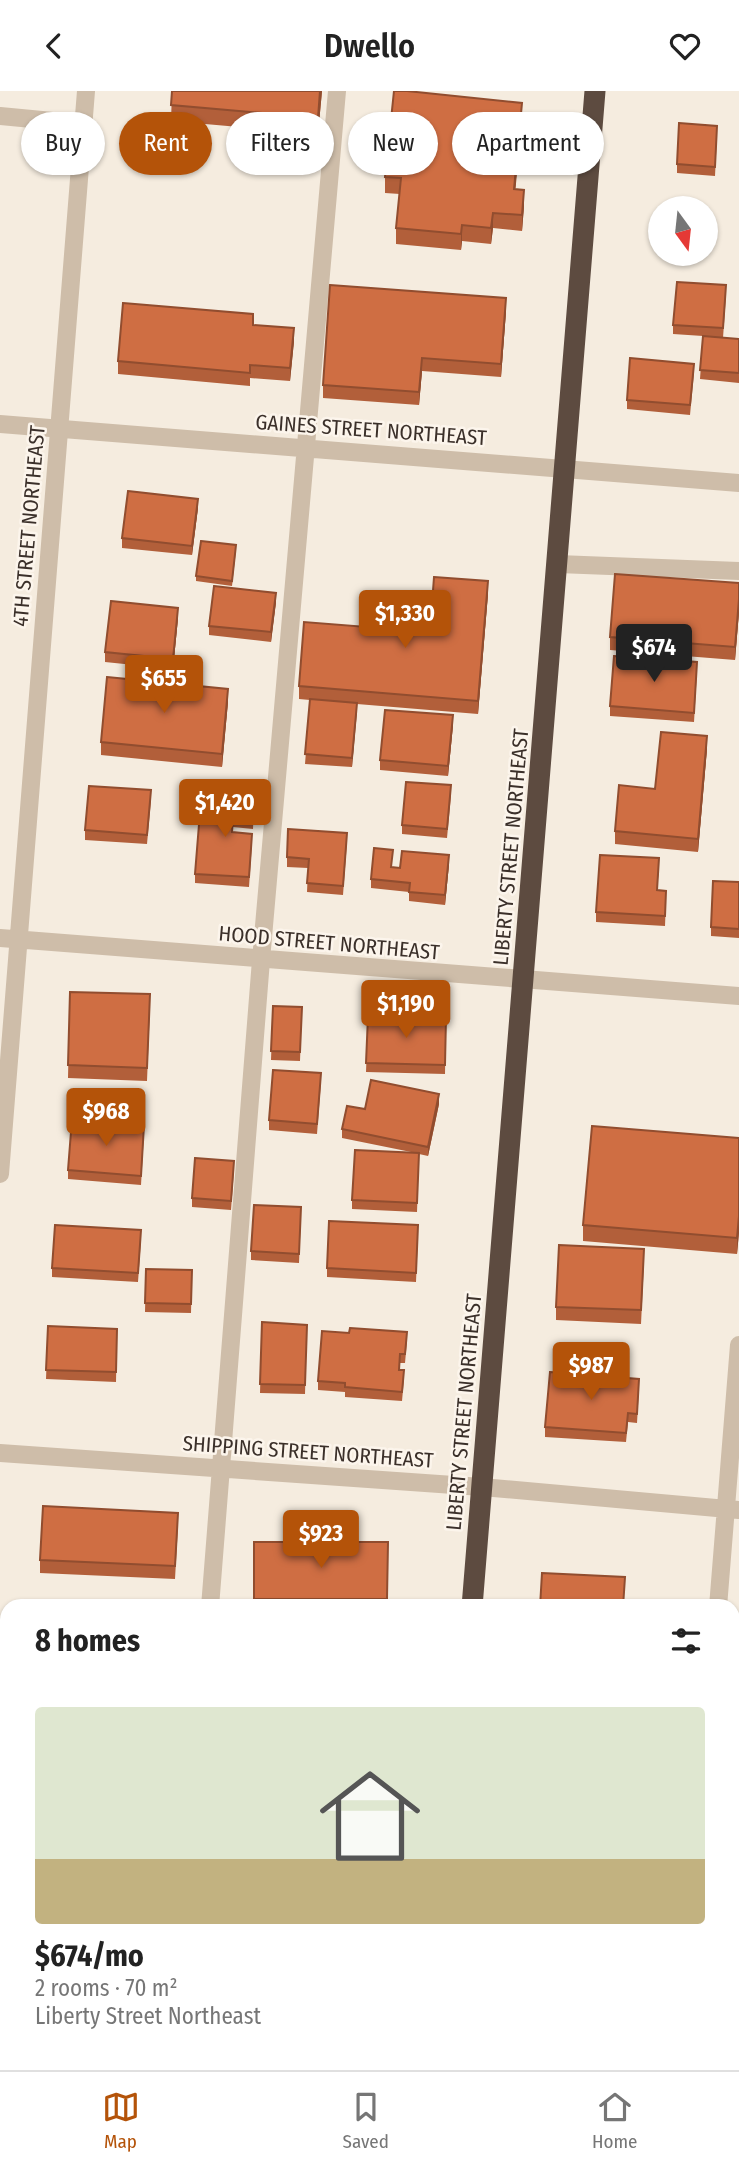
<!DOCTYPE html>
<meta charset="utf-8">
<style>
:root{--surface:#fff;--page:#f2f2f2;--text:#222;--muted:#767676;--line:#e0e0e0;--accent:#b45309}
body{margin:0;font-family:"Fira Sans Condensed",sans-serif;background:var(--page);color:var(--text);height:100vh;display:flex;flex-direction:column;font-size:26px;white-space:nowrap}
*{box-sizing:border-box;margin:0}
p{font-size:23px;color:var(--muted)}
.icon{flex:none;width:38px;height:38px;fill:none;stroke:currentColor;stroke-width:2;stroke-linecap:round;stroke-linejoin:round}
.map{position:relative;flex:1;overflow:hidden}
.sheet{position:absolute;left:0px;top:1508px;width:740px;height:471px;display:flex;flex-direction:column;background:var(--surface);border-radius:21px 21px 0 0;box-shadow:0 2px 5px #0004}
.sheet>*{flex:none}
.top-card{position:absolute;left:21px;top:21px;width:698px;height:63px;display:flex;gap:14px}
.needle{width:46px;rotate:165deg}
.controls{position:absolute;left:648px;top:105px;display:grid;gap:14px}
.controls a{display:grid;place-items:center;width:70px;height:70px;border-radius:50%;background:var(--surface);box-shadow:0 2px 5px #0004;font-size:35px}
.price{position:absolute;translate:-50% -60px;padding:0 16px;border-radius:7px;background:var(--accent);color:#fff;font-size:23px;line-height:46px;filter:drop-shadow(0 2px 4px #0008)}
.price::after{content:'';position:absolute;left:50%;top:42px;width:21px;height:16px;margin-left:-10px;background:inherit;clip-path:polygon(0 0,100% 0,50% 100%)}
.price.on{background:#222;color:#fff}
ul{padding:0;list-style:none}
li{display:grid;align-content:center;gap:14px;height:371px;padding:0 35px}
li span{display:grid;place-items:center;height:217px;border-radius:7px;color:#555}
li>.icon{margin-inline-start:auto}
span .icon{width:126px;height:126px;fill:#fffc;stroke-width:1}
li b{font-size:30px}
h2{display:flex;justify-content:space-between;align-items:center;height:84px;padding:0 35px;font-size:30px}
.tag{padding:0 24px;border-radius:32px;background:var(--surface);box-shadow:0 2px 5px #0004;font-size:24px;line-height:63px}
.tag.on{background:var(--accent);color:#fff}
header{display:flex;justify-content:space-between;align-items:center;height:91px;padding:0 35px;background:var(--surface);font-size:32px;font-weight:600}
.tab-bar{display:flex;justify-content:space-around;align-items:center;height:98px;border-top:2px solid var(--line);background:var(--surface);font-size:19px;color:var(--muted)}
.tab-bar a{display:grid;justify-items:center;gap:4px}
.tab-bar .on{color:var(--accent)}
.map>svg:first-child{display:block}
</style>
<header><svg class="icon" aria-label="back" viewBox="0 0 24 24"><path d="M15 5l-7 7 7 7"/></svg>Dwello<svg class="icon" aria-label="heart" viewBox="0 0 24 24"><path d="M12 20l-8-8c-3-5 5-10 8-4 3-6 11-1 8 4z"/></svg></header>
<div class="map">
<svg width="739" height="1979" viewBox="0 0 739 1979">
<rect width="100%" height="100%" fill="#f5ecdf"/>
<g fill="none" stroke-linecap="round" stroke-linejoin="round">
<path stroke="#cebda9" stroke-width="18" d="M 0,25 L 84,33
M 0,333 L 739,392
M 558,473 L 739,480
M 0,847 L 739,905
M 0,1083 L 86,0
M 0,1362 L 482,1396 L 739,1419
M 210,1516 L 261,869 L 337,0
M 718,1516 L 739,1254
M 0,1870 L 7,1870
M 733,1931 L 739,1932
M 180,1979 L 181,1972"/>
<path stroke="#5d4b40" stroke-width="21" d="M 472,1516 L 595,0
M 433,1979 L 433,1972"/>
</g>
<path fill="#b25f3a" d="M 172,0 L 322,0 L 318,43 L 171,30 Z
M 522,28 L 515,98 L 524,115 L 522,140 L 493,137 L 491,153 L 462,150 L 461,159 L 396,153 L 396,137 L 400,103 L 385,102 L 385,86 Z
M 717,44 L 715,85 L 677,82 L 677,73 Z
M 726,204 L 723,247 L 739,248 L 739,292 L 700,288 L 703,245 L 673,243 L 673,234 Z
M 506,220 L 501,286 L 422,280 L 419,314 L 323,307 L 323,294 Z
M 253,234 L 294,250 L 290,290 L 250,287 L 250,295 L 118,283 L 118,270 Z
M 694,282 L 690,324 L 627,318 L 627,309 Z
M 198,417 L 192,464 L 122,457 L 122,447 Z
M 236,459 L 232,495 L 196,490 L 196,485 Z
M 739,492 L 739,521 L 735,569 L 610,559 L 610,546 Z
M 488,503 L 478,623 L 357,613 L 352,676 L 305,673 L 310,609 L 299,608 L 299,595 L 430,541 Z
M 276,511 L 271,551 L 209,544 L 209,535 Z
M 178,527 L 173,578 L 105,571 L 105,561 Z
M 697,580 L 694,631 L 610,625 L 610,615 Z
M 228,611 L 222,676 L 101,664 L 101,651 Z
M 453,634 L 448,685 L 380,679 L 380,669 Z
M 707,658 L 698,761 L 615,753 L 615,740 L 655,698 Z
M 451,704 L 447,747 L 402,743 L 402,734 Z
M 151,709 L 147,753 L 85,749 L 85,739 Z
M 254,712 L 253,738 L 233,736 L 232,741 L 252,752 L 249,796 L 195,792 L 195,783 L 224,723 Z
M 347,751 L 343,804 L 307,801 L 308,777 L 287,776 L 287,766 Z
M 449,773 L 445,814 L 409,810 L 409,801 L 371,797 L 371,788 L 392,776 L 400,777 Z
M 659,777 L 657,799 L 666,809 L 665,835 L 596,831 L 596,821 Z
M 739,791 L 739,847 L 711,845 L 711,836 Z
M 70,901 L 150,916 L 147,990 L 68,987 Z
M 273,915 L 302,916 L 300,970 L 271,969 Z
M 368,925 L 446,926 L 445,983 L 366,981 Z
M 321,991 L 317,1043 L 269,1039 L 269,1029 Z
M 439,1013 L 428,1065 L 419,1063 L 417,1121 L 352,1118 L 352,1109 L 411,1061 L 342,1047 L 342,1038 L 365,1018 Z
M 144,1043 L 141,1094 L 68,1088 L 68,1079 Z
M 739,1047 L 739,1141 L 737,1163 L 583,1150 L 583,1134 Z
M 234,1079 L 231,1119 L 192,1116 L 192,1107 Z
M 301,1125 L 299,1172 L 251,1169 L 251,1160 Z
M 418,1144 L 416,1191 L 327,1186 L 327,1177 Z
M 141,1149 L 138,1191 L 52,1186 L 52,1177 Z
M 644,1171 L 641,1233 L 556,1229 L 556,1216 Z
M 146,1178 L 192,1179 L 191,1222 L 145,1221 Z
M 262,1231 L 307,1234 L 305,1303 L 260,1302 Z
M 48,1235 L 117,1238 L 116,1291 L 46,1288 Z
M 407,1250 L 405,1272 L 400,1272 L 400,1279 L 404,1288 L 402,1310 L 345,1306 L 345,1301 L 318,1299 L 318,1290 Z
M 639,1297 L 637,1332 L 628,1331 L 626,1351 L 545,1346 L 545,1336 Z
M 178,1435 L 175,1488 L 40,1482 L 40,1469 Z
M 254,1451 L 388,1451 L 387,1516 L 254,1516 Z
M 733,1558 L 739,1558 L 739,1725 L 733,1724 Z"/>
<path fill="#914d2f" d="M 320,0 L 322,0 L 318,43 L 318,27 Z
M 522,12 L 522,28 L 514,114 L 514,98 Z
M 524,99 L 524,115 L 522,140 L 522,124 Z
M 493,122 L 493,137 L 491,153 L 491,137 Z
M 462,134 L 462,150 L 461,159 L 461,143 Z
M 506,207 L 506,220 L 501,286 L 501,273 Z
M 294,237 L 294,250 L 290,290 L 290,277 Z
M 422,267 L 422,280 L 419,314 L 419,301 Z
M 198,408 L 198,417 L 192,464 L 192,455 Z
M 488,490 L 488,503 L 478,623 L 478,610 Z
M 276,502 L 276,511 L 271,551 L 271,541 Z
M 739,508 L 739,521 L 735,569 L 735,556 Z
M 178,517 L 178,527 L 173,578 L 173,568 Z
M 228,598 L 228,611 L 222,676 L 222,663 Z
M 357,612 L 357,621 L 352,676 L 352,667 Z
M 453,624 L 453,634 L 448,685 L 448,675 Z
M 707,645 L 707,658 L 698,761 L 698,748 Z
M 449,764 L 449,773 L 445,814 L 445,804 Z
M 439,1003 L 439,1013 L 428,1065 L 428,1056 Z
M 739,1125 L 739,1141 L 737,1163 L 737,1147 Z
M 739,1806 L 739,1815 L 733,1859 L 733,1849 Z"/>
<path fill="#cf6e43" stroke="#914d2f" stroke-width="2" d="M 172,0 L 320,0 L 318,27 L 171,14 Z
M 394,0 L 407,0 L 522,12 L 514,98 L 524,99 L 522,124 L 493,122 L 491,137 L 462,134 L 461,143 L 396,137 L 401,87 L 385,86 Z
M 679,32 L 717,35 L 715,76 L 677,73 Z
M 677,191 L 726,194 L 723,237 L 673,234 Z
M 330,194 L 506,207 L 501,273 L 422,267 L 419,301 L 323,294 Z
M 123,212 L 253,223 L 253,234 L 294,237 L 290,277 L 250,274 L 250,282 L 118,270 Z
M 703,245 L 739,248 L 739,282 L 700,279 Z
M 630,267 L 694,273 L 690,314 L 627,309 Z
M 128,400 L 198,408 L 192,455 L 122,447 Z
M 201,450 L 236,454 L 232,490 L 196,485 Z
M 615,483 L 739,492 L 739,508 L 735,556 L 610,546 Z
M 434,486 L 488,490 L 478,610 L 299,595 L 304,531 L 430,541 Z
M 214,495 L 276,502 L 271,541 L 209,535 Z
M 111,510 L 178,517 L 173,568 L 105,561 Z
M 614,565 L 697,571 L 694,622 L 610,615 Z
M 107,586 L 228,598 L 222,663 L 101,651 Z
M 310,608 L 357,612 L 352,667 L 305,663 Z
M 385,619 L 453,624 L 448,675 L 380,669 Z
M 661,641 L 707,645 L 698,748 L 615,740 L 619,694 L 655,698 Z
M 406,691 L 451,694 L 447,738 L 402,734 Z
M 89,695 L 151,699 L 147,744 L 85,739 Z
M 226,700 L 254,703 L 253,729 L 233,727 L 232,741 L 252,743 L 249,786 L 195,783 L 200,721 L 224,723 Z
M 288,738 L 347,742 L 343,795 L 307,792 L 309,768 L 287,766 Z
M 374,757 L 393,759 L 391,776 L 400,777 L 402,760 L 449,764 L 445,804 L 409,801 L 410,792 L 371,788 Z
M 600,764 L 659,767 L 657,799 L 666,800 L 665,825 L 596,821 Z
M 713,790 L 739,791 L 739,838 L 711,836 Z
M 70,901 L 150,903 L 147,977 L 68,974 Z
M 273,915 L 302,916 L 300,961 L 271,960 Z
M 368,925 L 446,926 L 445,974 L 366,972 Z
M 273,979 L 321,982 L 317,1033 L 269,1029 Z
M 371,989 L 439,1003 L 428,1056 L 342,1038 L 347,1015 L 365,1018 Z
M 72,1028 L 144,1034 L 141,1085 L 68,1079 Z
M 592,1035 L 739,1047 L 739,1125 L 737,1147 L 583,1134 Z
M 355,1059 L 419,1062 L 417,1112 L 352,1109 Z
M 195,1067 L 234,1070 L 231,1110 L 192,1107 Z
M 254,1114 L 301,1116 L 299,1163 L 251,1160 Z
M 329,1130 L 418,1134 L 416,1182 L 327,1177 Z
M 55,1134 L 141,1139 L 138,1182 L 52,1177 Z
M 559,1154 L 644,1158 L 641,1219 L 556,1216 Z
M 146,1178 L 192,1179 L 191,1213 L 145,1212 Z
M 262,1231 L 307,1234 L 305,1294 L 260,1293 Z
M 48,1235 L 117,1238 L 116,1281 L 46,1279 Z
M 350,1237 L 407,1241 L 405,1263 L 400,1263 L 399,1279 L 404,1279 L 402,1301 L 345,1296 L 345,1292 L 318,1290 L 322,1240 L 349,1242 Z
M 550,1281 L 639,1288 L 637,1323 L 628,1322 L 626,1342 L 545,1336 Z
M 43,1415 L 178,1422 L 175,1475 L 40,1469 Z
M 254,1451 L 388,1451 L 387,1508 L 254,1508 Z
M 542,1482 L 625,1486 L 623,1516 L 540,1516 Z
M 733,1558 L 739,1558 L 739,1709 L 733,1708 Z
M 733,1797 L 739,1798 L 739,1806 L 733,1849 Z
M 82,1972 L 157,1972 L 156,1979 L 82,1979 Z
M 193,1972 L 267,1972 L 266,1979 L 192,1979 Z
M 271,1972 L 347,1972 L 347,1979 L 271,1979 Z"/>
<g text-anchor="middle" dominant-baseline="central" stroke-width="5" stroke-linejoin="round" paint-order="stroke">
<g font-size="21" fill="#3b302a" stroke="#fcf5ec">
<text transform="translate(371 339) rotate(4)">GAINES STREET NORTHEAST</text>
<text transform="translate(29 435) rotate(-85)">4TH STREET NORTHEAST</text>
<text transform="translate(511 756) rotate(-85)">LIBERTY STREET NORTHEAST</text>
<text transform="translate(329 852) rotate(5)">HOOD STREET NORTHEAST</text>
<text transform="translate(464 1321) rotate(-85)">LIBERTY STREET NORTHEAST</text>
<text transform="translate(308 1361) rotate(4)">SHIPPING STREET NORTHEAST</text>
</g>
</g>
</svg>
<div class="controls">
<a><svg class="needle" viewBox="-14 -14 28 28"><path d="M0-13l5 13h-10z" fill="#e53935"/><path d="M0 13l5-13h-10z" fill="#767676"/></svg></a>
</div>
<b class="price" style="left:405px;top:559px">$1,330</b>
<b class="price on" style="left:654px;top:593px">$674</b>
<b class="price" style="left:164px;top:624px">$655</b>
<b class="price" style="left:225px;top:748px">$1,420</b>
<b class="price" style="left:406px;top:949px">$1,190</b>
<b class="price" style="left:106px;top:1057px">$968</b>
<b class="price" style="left:591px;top:1311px">$987</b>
<b class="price" style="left:321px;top:1479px">$923</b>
<div class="top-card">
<a class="tag">Buy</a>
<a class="tag on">Rent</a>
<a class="tag">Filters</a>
<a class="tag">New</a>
<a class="tag">Apartment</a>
</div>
<section class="sheet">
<h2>8 homes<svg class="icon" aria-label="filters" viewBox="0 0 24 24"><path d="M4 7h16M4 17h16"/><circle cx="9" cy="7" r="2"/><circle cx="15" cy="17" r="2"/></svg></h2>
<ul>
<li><span style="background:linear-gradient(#dfe7d0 70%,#c2b280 0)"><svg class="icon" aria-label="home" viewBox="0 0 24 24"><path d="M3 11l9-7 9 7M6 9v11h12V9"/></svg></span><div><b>$674/mo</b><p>2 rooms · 70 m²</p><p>Liberty Street Northeast</p></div></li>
</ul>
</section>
</div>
<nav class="tab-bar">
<a class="on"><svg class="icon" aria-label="map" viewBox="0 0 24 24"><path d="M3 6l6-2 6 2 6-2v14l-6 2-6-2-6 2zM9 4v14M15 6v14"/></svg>Map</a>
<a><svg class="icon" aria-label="saved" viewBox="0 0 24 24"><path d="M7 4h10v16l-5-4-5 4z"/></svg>Saved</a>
<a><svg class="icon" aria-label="home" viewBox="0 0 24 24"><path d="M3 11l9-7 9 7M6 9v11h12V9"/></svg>Home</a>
</nav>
